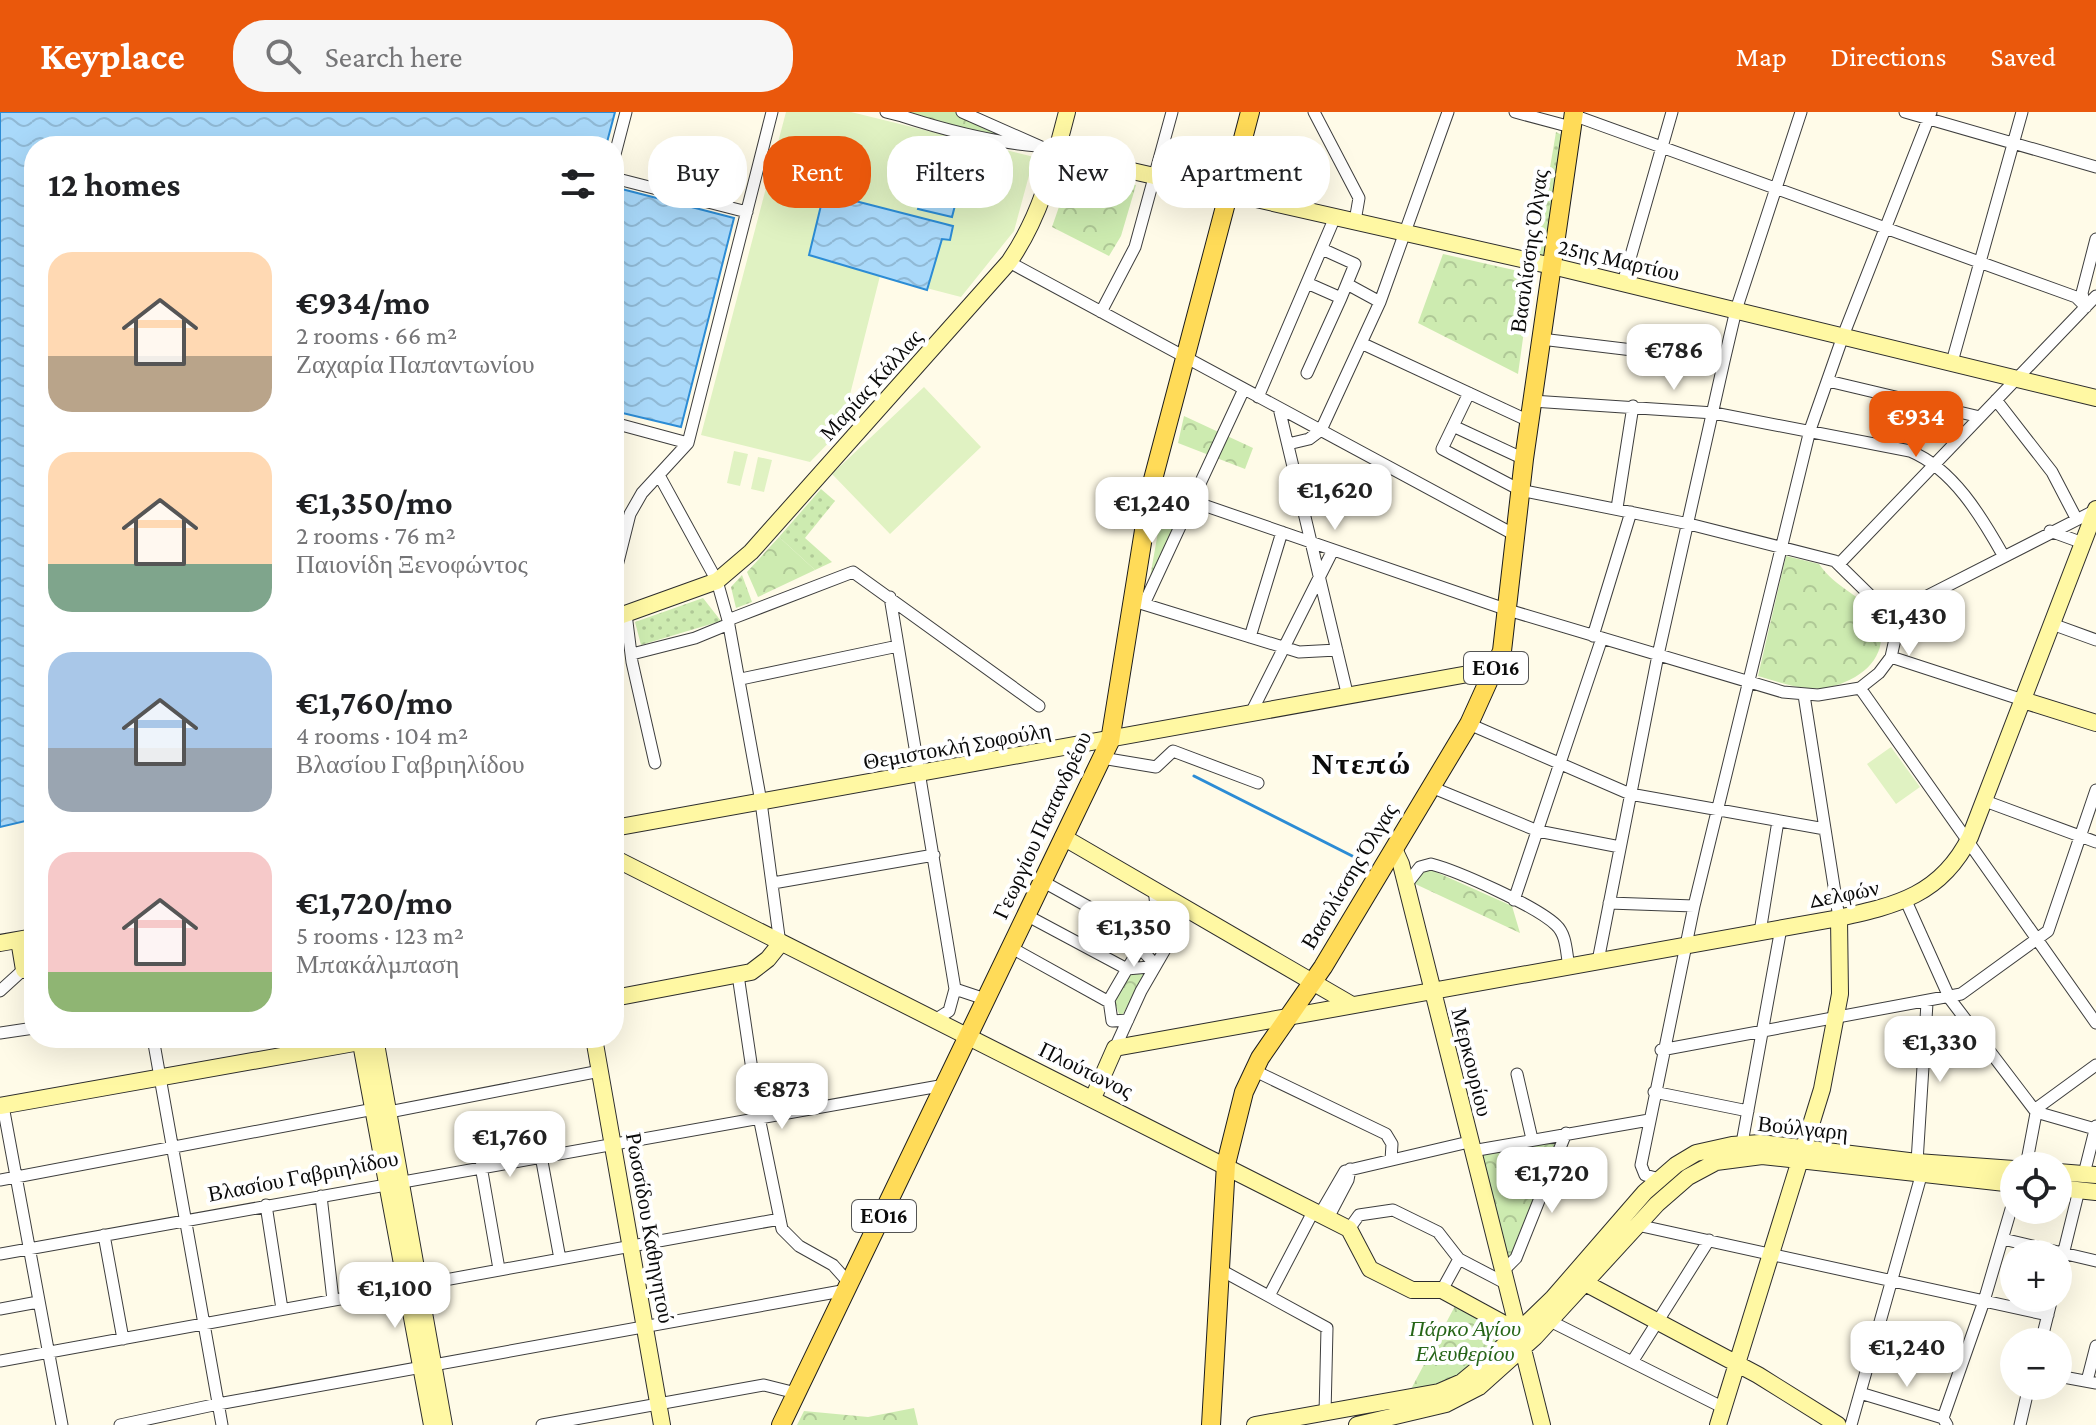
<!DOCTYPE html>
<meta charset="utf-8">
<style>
:root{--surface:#fff;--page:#f6f6f6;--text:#202124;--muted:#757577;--accent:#ea580c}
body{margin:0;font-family:"Crimson Pro",serif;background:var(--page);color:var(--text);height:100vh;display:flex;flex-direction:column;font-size:30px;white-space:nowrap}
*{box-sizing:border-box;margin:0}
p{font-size:26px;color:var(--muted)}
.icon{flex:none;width:44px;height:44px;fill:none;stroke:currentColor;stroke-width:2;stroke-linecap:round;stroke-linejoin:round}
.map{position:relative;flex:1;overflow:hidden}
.drawer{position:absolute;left:24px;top:24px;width:600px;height:912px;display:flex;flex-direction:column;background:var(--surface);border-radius:32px;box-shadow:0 8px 32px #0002}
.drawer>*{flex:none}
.banner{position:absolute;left:648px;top:24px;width:760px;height:72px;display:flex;gap:16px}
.controls{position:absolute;left:2000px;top:1040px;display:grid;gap:16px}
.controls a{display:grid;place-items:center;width:72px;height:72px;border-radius:50%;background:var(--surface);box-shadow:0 8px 32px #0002;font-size:40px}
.price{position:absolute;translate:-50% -68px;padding:0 18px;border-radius:16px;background:#fff;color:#222;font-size:26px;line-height:52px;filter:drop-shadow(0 2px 4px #0008)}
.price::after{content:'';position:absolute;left:50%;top:48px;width:24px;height:18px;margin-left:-12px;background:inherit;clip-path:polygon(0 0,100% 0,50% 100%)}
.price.on{background:var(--accent);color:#fff}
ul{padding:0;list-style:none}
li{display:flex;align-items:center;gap:24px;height:200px;padding:0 24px}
li span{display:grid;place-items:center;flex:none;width:224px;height:160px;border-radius:24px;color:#555}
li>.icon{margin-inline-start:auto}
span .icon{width:96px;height:96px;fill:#fffc;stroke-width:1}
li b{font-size:34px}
h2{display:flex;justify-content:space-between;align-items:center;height:96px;padding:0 24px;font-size:34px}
.tag{padding:0 28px;border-radius:32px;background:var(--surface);box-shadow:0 8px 32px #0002;font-size:28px;line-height:72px}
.tag.on{background:var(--accent);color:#fff}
header{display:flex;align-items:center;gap:48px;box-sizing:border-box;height:112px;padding:0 40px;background:var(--accent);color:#fff}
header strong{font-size:38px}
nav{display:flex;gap:44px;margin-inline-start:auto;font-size:28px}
.search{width:560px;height:72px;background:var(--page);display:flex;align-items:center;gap:20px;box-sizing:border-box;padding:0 28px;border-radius:32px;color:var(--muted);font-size:30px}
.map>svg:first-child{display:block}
</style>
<header>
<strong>Keyplace</strong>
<div class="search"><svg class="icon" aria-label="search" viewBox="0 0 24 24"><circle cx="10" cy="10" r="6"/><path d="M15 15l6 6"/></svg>Search here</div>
<nav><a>Map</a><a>Directions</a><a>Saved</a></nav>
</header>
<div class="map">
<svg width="2096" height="1313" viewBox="0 0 2096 1313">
<defs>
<pattern id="grass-dots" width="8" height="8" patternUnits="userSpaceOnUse" patternTransform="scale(2)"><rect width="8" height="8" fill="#cdebb0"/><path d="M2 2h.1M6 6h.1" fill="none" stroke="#afc896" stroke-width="1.8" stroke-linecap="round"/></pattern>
<pattern id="park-crowns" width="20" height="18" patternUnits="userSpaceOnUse" patternTransform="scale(2)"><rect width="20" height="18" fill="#cdebb0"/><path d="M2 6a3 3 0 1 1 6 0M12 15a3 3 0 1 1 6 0" fill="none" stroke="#afc896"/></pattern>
<pattern id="water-waves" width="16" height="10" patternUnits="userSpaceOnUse" patternTransform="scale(2)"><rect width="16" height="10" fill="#a9d9fa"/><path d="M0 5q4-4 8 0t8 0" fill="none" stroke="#90b9d5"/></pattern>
</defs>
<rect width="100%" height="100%" fill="#fffbe8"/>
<path fill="url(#grass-dots)" d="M 1556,20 L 1564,24 L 1546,148 L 1535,145 Z
M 821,377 L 835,389 L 805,426 L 832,450 L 815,458 L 779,425 Z
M 742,463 L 752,490 L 736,496 L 731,475 Z
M 703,486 L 721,509 L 641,533 L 635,510 Z"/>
<path fill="url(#park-crowns)" d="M 904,0 L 968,0 L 1032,34 L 917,4 Z
M 1071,60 L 1136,73 L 1121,124 L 1109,144 L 1052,115 Z
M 1443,142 L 1532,162 L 1518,262 L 1418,211 Z
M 1184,304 L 1253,336 L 1245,357 L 1178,331 Z
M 1164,386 L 1185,393 L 1149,471 Z
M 779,425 L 815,458 L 758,485 L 747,460 Z
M 1786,444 L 1819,452 C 1835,476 1864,485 1873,501 C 1897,539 1863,570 1824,576 C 1803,579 1779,570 1758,564 Z
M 1427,756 L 1512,794 L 1520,821 L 1411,770 Z
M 1128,860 L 1145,860 L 1121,906 L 1113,888 Z
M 1566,1021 L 1508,1155 L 1472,1039 Z
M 1455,1194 L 1511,1222 L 1459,1267 L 1410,1279 Z
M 914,1296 L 918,1313 L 797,1313 L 804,1299 L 868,1305 Z"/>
<path fill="#e0f2c2" d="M 786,0 L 851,0 L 1034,45 L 1014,119 L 961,185 L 880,164 L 841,318 L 810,350 L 701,323 Z
M 924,275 L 981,335 L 890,422 L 832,362 Z
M 734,339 L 748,342 L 740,374 L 727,371 Z
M 758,345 L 772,348 L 764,380 L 751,377 Z
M 1891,635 L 1920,675 L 1896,692 L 1867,652 Z"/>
<path fill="url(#water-waves)" stroke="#2c8cd5" stroke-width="2" d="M 0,0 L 615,0 L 606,34 L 34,34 L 34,707 L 0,715 Z
M 933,39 L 967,47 L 952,105 L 918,97 Z
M 614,75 L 734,106 L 681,315 L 614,299 Z
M 824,81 L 953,114 L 950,128 L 942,127 L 927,178 L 809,143 Z"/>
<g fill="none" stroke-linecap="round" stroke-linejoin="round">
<path stroke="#2c8cd5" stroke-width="3" d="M 1194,664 L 1374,755"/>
<g stroke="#3e3e3e" stroke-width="13">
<path id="street" d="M 886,0 L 902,4
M 903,0 L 902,4 C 945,18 991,30 1037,34
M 962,0 L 1057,42
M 1314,0 L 1359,86 L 1355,109
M 1515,0 L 1571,15
M 1905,0 L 2096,55
M 1573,3 L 2076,185 L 2086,195
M 614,46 L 626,0
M 614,66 L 747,100
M 1322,137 L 1355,152 L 1341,186
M 1009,150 L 1515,423
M 1623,171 L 1672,0
M 1347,172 L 1380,190
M 2085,195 L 2082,181 L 2096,127
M 1101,200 L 1135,135 L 1172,0
M 1541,227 L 1724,249
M 1361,231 L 1529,309
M 1952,250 L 2022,0
M 1307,261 L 1341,186 L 1307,171
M 1828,269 L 1980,305
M 1258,285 L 1335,105
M 1996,288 L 2052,360 L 2076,406
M 1532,289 L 1714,301 L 1910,339 C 1953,357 1981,404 2003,443
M 1279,296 L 1348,585
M 614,311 L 688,331
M 1453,314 L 1524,347
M 1288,332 L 1309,327 L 1321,318 L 1380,190 L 1448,0
M 660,365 L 717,469 L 728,508 L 761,690 L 780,832
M 1151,375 L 1508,498 L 1783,580 L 1818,583 L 1860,576 L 1879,561 L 1891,545 L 1895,527 L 1890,503 L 1835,449 L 1689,412 L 1520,378 L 1442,337 L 1469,281
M 1617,396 L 1633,294
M 2050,419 L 2083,431
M 1839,452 L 2096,184
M 614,466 L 630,402 L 642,381 L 688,331 L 772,0
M 890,485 L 955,877 L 949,899 L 935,908
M 1140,491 L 1299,540 L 1337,538
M 1144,492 L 1244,277
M 626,502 L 632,550 L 655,651
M 1890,503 L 2096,398
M 728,508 L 853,460 L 1039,594
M 2052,512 L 2096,528
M 1593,524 L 1631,400
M 1250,525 L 1282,420
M 632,542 L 695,526 L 729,512
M 1891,545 L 2023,588
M 741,567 L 898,534
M 1860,576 L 2096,911
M 1804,583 L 1839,806
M 1250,603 L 1333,438
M 1469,612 L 1630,682 L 1825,717
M 1102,646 L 1156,655 L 1173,639 L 1258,671
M 1431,675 L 1538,719 L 1620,735
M 1985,689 L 2096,730
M 1042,769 L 1141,824
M 773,771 L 934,743
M 1406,773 L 1420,755 L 1431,752 C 1458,759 1536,794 1556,813 C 1567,823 1566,841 1569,854
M 1514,788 L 1602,526
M 1906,789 L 1950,887 L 2036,1000 L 2095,1017
M 1609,791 L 1694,794
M 1026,803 L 1127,857 L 1140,836 L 1141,824 L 1162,806 L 1156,795 L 1154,776
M 1760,820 L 1778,709
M 1010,835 L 1109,890
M 1598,849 L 1658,543 L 1724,249 L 1736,198 L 1801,0
M 738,863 L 759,1005 L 782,1117 L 799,1134 L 833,1153 L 850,1172
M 955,877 L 985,887
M 0,879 L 34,848
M 1128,908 L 1112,909 L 1109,888 L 1127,857 L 1149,855 L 1152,849 L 1140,836
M 0,921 L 34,916
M 153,926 L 222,1313
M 1115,936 L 1141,879 L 1189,796
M 1661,938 L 1961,882 L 2048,819 L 2096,678
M 1253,958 L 1386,1022 L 1392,1032 L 1391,1048
M 1517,962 L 1532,1027
M 1654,980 L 1748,999
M 3,994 L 62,1313
M 389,1000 L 600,959
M 1742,1031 L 1781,816
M 1472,1039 L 1649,1008
M 541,1044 L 560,1147
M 1917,1050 L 1927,891
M 481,1054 L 499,1157
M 2026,1054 L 2037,996 L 2096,953
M 2084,1062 L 2096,1014
M 1659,1067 L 1645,1063 L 1641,1053 L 1694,794 L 1810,318 L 1843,224 L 1931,0
M 0,1068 L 374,997
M 321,1084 L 333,1188
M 266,1093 L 282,1197
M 1320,1102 L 1345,1059 L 1469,1030
M 1328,1106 L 1348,1068 L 1350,1057
M 1637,1113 L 2048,1203
M 1349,1117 L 1359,1103 L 1393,1098 L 1438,1120 L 1459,1147 L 1507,1172
M 104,1123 L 123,1227
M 2003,1127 L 2096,1149
M 0,1142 L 945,973
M 1219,1157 L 1327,1216 L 1325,1302
M 1504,1158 L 1516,1146 L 1566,1021
M 2058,1163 L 2079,1078
M 1442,1178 L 1459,1147
M 1269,1184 L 1314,1098
M 0,1197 L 38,1190
M 1550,1209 L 1722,1295
M 2041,1230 L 2052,1186
M 0,1249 L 780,1107
M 1632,1250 L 1709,1128
M 2058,1264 L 2096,1271
M 2087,1269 L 2096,1234
M 1860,1281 L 1943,1306
M 120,1313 L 218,1292 L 847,1178
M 542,1313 L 764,1273 L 796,1281
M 1851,1313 L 1921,1064
M 1947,1313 L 1943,1306 L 1984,1189 L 2014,1087
M 2020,1313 L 2029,1274"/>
</g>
<g stroke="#2d2d2d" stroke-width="18">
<path id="secondary" d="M 1057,42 L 1552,154 L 2096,286
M 614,506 L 717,469 L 751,440 L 1009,150 C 1041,104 1053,54 1067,0
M 2023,588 L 2096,611
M 614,716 L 1496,557
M 1063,725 L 1352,893
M 1394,737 L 1401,752 L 1542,1313
M 614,746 L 1349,1117 L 1370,1157 L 1412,1178 L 1442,1178 L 1519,1220
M 19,828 L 24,858
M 0,831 L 34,825
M 614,886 L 751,860 L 768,847 L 780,832
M 360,926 L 432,1313
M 375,926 L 444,1313
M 594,926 L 662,1313
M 1093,986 L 1115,936 L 1839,806 C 1897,793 1941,783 1970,725 L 2096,397
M 0,994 L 371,928
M 2058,1060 L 2096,1063
M 2058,1076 L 2096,1080
M 1585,1171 L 1758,1263 L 1838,1313
M 1255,1313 L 1439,1280 L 1462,1270 L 1491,1246 L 1553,1186 L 1645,1080 L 1676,1053 L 1696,1041 L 1732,1033 L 1760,1031 L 1917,1050 L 2014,1057
M 1357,1313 L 1446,1292 L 1479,1275 L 1535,1225 L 1657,1092 L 1688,1065 L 1716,1050 L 1762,1044 L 2014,1072
M 1718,1313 L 1822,977 L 1840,882 L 1839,806"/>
</g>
<g stroke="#1c1c1c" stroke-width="20">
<path id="primary" d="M 781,1313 L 1110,629 L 1151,375 L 1250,0
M 1211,1313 L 1226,1052 L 1244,980 L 1260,946 L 1323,855 L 1469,612 L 1502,539 L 1524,347 L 1574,0"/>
</g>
<use href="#street" stroke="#fff" stroke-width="11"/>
<use href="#secondary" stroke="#fff8a3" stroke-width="16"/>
<use href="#primary" stroke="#ffdb58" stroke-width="18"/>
</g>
<g text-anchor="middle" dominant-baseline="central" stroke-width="8" stroke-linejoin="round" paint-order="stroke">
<g fill="#fff" stroke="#545454" stroke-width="2">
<rect x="1464" y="540" width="64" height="32" rx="6"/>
<rect x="852" y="1088" width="64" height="32" rx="6"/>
</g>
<g font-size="20" font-weight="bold" fill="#0b0b0b">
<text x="1496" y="556">ΕΟ16</text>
<text x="884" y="1104">ΕΟ16</text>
</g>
<g font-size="22" fill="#0b0b0b" stroke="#fff">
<text transform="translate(1529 139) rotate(-82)">Βασιλίσσης Όλγας</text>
<text transform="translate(1619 148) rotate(13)">25ης Μαρτίου</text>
<text transform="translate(871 273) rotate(-48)">Μαρίας Κάλλας</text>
<text transform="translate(957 634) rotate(-10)">Θεμιστοκλή Σοφούλη</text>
<text transform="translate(1042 713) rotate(-65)">Γεωργίου Παπανδρέου</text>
<text transform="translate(1349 764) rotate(-59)">Βασιλίσσης Όλγας</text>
<text transform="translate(1844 782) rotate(-11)">Δελφών</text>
<text transform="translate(1472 950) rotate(76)">Μερκουρίου</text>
<text transform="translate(1086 958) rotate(26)">Πλούτωνος</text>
<text transform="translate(1803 1016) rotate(6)">Βούλγαρη</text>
<text transform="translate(303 1064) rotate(-11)">Βλασίου Γαβριηλίδου</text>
<text transform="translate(650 1116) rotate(80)">Ρωσσίδου Καθηγητού</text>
</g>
<g font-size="22" font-style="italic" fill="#266518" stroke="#fff">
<text x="1465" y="1216">Πάρκο Αγίου<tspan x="1465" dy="25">Ελευθερίου</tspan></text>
</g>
<g font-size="30" font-weight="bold" letter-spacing="2" fill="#0b0b0b" stroke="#fff">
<text x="1362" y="651">Ντεπώ</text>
</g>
</g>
</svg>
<div class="controls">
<a><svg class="icon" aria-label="locate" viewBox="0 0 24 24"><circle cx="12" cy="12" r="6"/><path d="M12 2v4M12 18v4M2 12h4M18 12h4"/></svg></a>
<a>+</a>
<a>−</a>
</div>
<b class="price" style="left:1674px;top:280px">€786</b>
<b class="price on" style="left:1916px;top:347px">€934</b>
<b class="price" style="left:1335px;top:420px">€1,620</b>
<b class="price" style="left:1152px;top:433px">€1,240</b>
<b class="price" style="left:1909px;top:546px">€1,430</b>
<b class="price" style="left:1134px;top:857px">€1,350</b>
<b class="price" style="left:1940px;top:972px">€1,330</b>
<b class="price" style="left:782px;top:1019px">€873</b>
<b class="price" style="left:510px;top:1067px">€1,760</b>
<b class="price" style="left:1552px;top:1103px">€1,720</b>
<b class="price" style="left:395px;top:1218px">€1,100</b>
<b class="price" style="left:1907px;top:1277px">€1,240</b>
<div class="banner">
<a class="tag">Buy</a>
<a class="tag on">Rent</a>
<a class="tag">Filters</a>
<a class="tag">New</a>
<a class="tag">Apartment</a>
</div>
<section class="drawer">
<h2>12 homes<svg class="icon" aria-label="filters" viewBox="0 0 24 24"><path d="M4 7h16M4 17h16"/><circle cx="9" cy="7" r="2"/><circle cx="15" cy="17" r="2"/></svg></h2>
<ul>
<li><span style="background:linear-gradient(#ffd9b3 65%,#b9a48a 0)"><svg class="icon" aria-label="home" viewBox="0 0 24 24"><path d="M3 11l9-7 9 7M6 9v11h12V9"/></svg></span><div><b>€934/mo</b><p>2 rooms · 66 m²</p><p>Ζαχαρία Παπαντωνίου</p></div></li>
<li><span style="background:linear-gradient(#ffd9b3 70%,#7fa58c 0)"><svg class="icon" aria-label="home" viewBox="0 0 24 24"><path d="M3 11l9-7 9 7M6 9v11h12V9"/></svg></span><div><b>€1,350/mo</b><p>2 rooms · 76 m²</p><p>Παιονίδη Ξενοφώντος</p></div></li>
<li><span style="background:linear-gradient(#a9c7e8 60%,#9aa5b1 0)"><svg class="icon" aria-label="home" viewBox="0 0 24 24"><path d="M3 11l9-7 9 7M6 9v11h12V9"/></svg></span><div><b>€1,760/mo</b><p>4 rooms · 104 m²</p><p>Βλασίου Γαβριηλίδου</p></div></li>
<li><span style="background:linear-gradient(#f6c9c9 75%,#8fb573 0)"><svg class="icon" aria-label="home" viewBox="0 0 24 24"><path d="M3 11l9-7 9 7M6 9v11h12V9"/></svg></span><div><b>€1,720/mo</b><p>5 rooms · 123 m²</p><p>Μπακάλμπαση</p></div></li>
</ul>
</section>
</div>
